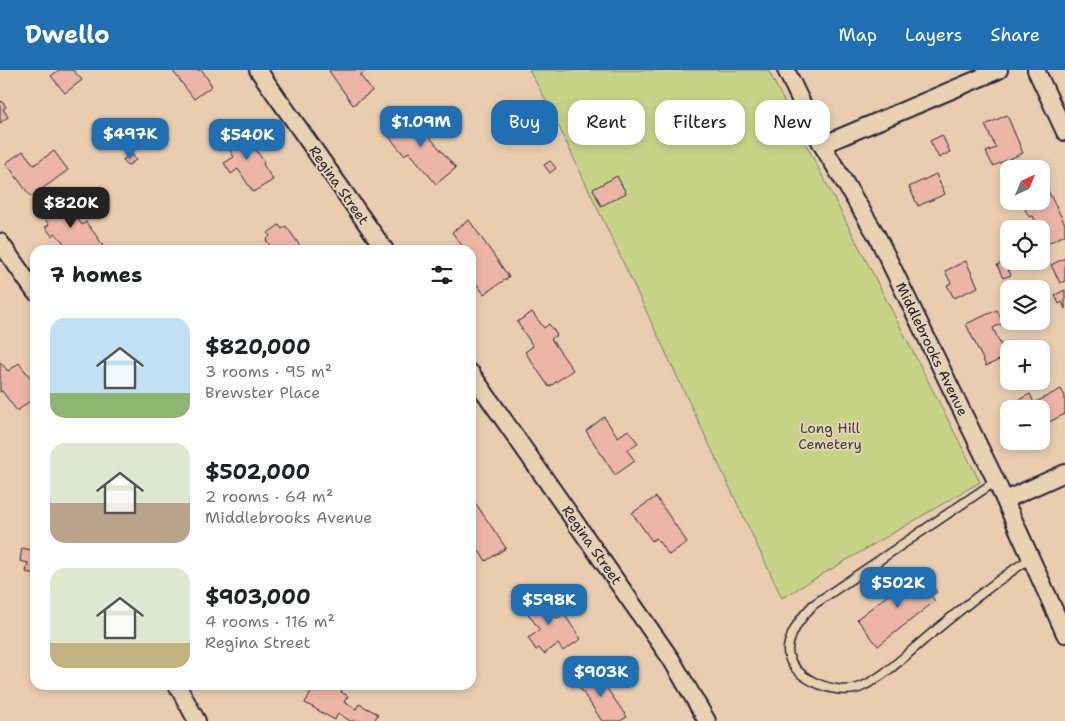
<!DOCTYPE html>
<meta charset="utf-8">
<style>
:root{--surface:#fff;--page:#f6f6f6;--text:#202124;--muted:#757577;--accent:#1f6fb2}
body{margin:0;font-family:"Shantell Sans",sans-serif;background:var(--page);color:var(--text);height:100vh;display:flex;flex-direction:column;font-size:19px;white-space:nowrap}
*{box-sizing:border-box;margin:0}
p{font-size:16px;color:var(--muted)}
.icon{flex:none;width:28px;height:28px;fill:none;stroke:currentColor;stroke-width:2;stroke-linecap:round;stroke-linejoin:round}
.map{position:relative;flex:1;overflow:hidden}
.sheet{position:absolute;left:30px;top:175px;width:446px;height:445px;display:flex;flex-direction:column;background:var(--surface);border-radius:15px;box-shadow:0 2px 8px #0003}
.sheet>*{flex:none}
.hud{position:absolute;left:491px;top:30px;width:475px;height:45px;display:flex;gap:10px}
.needle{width:32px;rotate:44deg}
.controls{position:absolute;left:1000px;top:90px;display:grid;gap:10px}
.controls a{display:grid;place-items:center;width:50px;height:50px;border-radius:10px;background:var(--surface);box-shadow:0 2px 8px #0003;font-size:25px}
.price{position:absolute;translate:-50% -42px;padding:0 11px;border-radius:10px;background:var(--accent);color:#fff;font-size:16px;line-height:32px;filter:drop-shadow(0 1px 2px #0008)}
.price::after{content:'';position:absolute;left:50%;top:30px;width:15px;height:11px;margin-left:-8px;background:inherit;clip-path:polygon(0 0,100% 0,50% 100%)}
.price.current{background:#222;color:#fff}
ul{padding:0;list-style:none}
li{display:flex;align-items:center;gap:15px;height:125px;padding:0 20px}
li span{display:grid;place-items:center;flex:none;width:140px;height:100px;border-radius:15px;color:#555}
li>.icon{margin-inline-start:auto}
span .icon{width:60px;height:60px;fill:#fffc;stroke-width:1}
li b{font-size:21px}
h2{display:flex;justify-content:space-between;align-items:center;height:60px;padding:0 20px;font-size:21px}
.tag{padding:0 18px;border-radius:15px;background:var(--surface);box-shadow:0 2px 8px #0003;font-size:18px;line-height:45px}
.tag.current{background:var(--accent);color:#fff}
header{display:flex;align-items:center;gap:30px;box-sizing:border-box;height:70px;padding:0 25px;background:var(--accent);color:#fff}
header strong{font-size:24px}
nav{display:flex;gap:28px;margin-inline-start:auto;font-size:18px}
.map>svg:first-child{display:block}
</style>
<header>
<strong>Dwello</strong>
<nav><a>Map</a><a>Layers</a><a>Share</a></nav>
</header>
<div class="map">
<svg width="1065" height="651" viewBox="0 0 1065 651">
<rect width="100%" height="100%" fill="#eacdaf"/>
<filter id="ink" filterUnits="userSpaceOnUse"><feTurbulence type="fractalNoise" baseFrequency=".02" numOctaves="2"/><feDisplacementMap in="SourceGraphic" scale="10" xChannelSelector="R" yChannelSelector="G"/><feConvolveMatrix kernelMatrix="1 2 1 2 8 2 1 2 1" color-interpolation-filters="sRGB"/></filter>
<g filter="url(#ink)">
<path fill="#c7d488" stroke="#747b62" d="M 529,0 L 768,0 L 980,412 L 782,528 L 550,38 Z"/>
<path fill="#edb5a6" stroke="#22223b" d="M 59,0 L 73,0 L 82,10 L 65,23 L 51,6 Z
M 172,0 L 202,0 L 212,16 L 194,29 Z
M 331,0 L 367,0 L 360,5 L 372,21 L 353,35 L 329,1 Z
M 2,31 L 6,37 L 3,39 L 8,47 L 0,53 L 0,33 Z
M 409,43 L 456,98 L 436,114 L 409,82 L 404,85 L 386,63 Z
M 1007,45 L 1023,83 L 993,96 L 986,82 L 996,78 L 985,55 Z
M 543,48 L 548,58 L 529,69 L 524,60 Z
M 242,58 L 264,92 L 263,94 L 273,110 L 253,122 L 238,99 L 231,104 L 224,93 L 234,87 L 223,70 Z
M 942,65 L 950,82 L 939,88 L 930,71 Z
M 23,81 L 34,95 L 54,81 L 68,100 L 31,127 L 6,93 Z
M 132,84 L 136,90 L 127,96 L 123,90 Z
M 550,91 L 556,98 L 550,103 L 544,95 Z
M 936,104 L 945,124 L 918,136 L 909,117 Z
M 617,106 L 626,123 L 601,136 L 593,119 Z
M 1045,115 L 1065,154 L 1065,165 L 1046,174 L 1041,164 L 1041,159 L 1039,159 L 1033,146 L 1029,147 L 1021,131 L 1041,131 L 1041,117 Z
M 64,131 L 82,155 L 86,152 L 103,175 L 96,180 L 70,180 L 55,163 L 52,166 L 45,157 L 49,155 L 43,146 Z
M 469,150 L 509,207 L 484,224 L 471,206 L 471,180 L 465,180 L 452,162 Z
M 279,155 L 282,159 L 286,156 L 303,180 L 273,180 L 266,170 L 270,166 L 268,163 Z
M 1065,188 L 1065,211 L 1060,213 L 1051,195 Z
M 966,191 L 978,217 L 954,228 L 947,215 L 951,213 L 945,201 Z
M 1004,192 L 1011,205 L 1003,208 L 997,195 Z
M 1065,220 L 1065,239 L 1062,232 L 1059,234 L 1055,225 Z
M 997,240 L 1003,253 L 993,258 L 1006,287 L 986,296 L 966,254 Z
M 532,242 L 544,258 L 549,254 L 557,265 L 551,269 L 573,300 L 549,317 L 525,282 L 533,276 L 517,252 Z
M 0,292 L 8,301 L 19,293 L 35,314 L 35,327 L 17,341 L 2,321 L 0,322 Z
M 1061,319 L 1065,326 L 1065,344 L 1041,356 L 1041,339 L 1019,339 L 1015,332 L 1030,324 L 1034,333 Z
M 604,347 L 618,367 L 628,360 L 638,373 L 627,380 L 635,391 L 615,405 L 586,361 Z
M 656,427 L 687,472 L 669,485 L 656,468 L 652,471 L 632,443 Z
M 474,431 L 506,478 L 486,491 L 475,475 L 471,478 L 471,433 Z
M 22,478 L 35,481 L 35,504 L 26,502 L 28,493 L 20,491 Z
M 914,505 L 919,510 L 924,506 L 937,522 L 931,526 L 935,531 L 878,576 L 857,549 Z
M 538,521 L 557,548 L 564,544 L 581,569 L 563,581 L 558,574 L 544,584 L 539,578 L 536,580 L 528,568 L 540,560 L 520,533 Z
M 594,600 L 627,647 L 620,651 L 602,651 L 576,612 Z
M 315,615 L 344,615 L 341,622 L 348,626 L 344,632 L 356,639 L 359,634 L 378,644 L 374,651 L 350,651 L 338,643 L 335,650 L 305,633 Z"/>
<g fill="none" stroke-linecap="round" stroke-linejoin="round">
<g stroke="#22223b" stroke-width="11">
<path id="lane" d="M 996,411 L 813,535 C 803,545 793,558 789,573 C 780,605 836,628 861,617 C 885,606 905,586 925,569 C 959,541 994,512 1031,488"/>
</g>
<g stroke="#22223b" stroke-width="20">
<path id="street" d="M 258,0 L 385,180
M 786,0 L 822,75 L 877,166 L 996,411 L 1065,564
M 1036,0 L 1065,62
M 822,75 L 999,0
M 0,172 L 35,222
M 471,303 L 671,589 L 707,651
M 1005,430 L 1065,403
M 177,615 L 197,651"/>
</g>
<use href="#lane" stroke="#e8d2b1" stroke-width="8"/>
<use href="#street" stroke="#e8d2b1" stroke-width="16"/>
</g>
</g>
<g text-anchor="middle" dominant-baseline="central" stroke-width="4" stroke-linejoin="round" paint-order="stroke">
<g font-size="14" fill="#22223b" stroke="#e8d2b1">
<text transform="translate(339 115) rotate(55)">Regina Street</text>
<text transform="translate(932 279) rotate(64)">Middlebrooks Avenue</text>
<text transform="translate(592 475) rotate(55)">Regina Street</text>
</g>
<g font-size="14" fill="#3b3d47" stroke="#e8d2b1">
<text x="830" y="358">Long Hill<tspan x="830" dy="16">Cemetery</tspan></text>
</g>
</g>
</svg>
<div class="controls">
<a><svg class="needle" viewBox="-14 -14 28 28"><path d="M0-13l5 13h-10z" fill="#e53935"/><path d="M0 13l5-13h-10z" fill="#757577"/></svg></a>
<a><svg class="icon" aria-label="locate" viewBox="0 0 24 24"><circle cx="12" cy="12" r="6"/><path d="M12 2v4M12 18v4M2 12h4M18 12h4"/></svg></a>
<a><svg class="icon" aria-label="layers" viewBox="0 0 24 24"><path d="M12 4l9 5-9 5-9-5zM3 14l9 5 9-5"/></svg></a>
<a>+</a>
<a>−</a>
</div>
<b class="price" style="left:421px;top:78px">$1.09M</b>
<b class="price" style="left:130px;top:90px">$497K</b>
<b class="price" style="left:247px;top:91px">$540K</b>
<b class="price current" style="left:71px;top:159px">$820K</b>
<b class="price" style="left:898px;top:539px">$502K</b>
<b class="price" style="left:549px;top:556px">$598K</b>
<b class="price" style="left:601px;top:628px">$903K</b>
<div class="hud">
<a class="tag current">Buy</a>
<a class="tag">Rent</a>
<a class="tag">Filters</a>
<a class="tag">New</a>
</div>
<section class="sheet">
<h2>7 homes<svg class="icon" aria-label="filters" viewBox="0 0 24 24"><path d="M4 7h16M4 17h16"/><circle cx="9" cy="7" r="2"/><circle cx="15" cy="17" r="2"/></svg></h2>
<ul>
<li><span style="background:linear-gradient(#bfe0f5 75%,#8fb573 0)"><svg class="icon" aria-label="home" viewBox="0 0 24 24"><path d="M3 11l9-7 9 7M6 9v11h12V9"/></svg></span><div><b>$820,000</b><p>3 rooms · 95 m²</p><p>Brewster Place</p></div></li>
<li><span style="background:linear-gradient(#dfe7d0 60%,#b9a48a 0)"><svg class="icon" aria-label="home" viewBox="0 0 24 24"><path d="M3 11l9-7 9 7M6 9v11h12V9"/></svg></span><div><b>$502,000</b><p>2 rooms · 64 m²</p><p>Middlebrooks Avenue</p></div></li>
<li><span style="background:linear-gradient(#dfe7d0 75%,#c2b280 0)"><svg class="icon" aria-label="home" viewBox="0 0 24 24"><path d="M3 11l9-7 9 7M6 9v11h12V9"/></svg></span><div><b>$903,000</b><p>4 rooms · 116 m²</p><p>Regina Street</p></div></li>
</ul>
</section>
</div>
